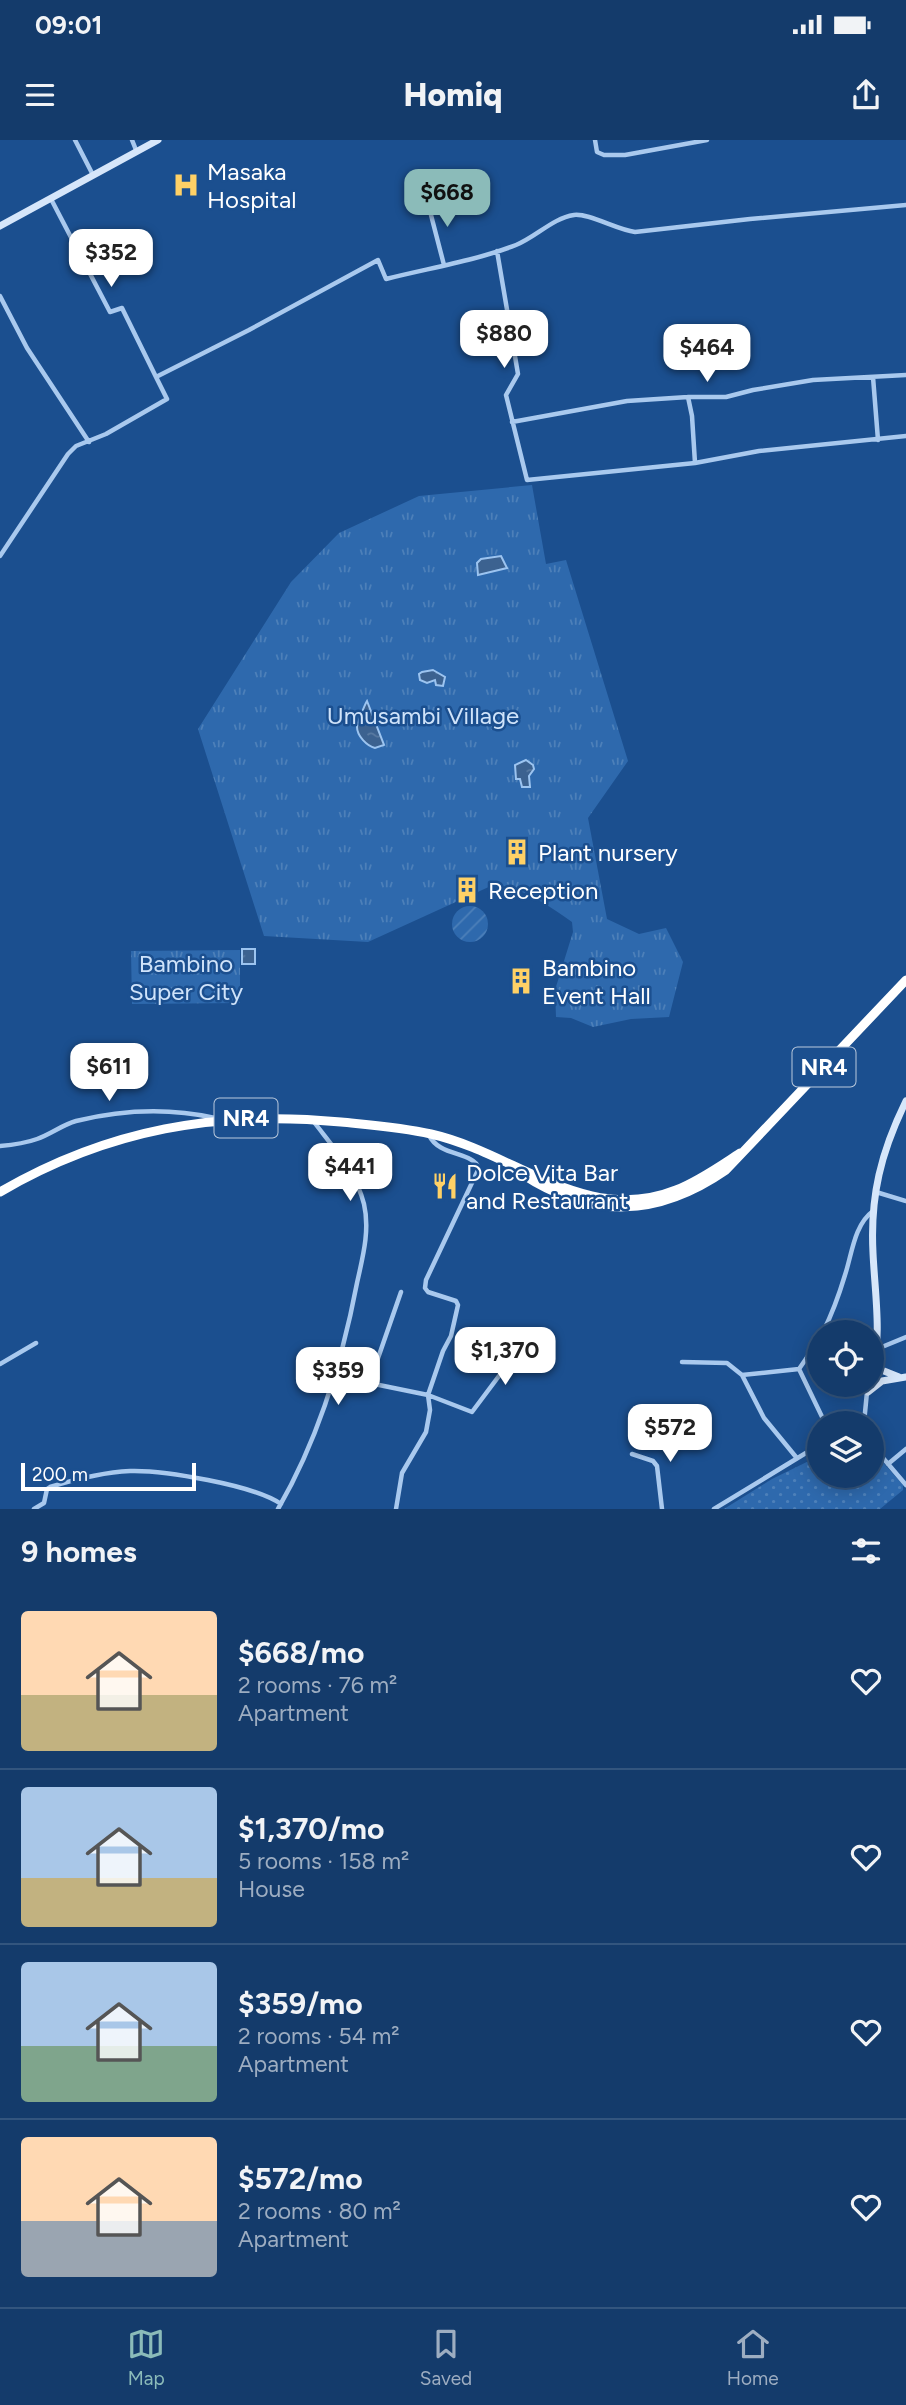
<!DOCTYPE html>
<meta charset="utf-8">
<style>
:root{--surface:#143b6b;--page:#214673;--text:#f1f3f6;--muted:#9dadc1;--line:#33557e;--accent:#8bbbb9}
body{margin:0;font-family:Figtree,sans-serif;background:var(--page);color:var(--text);height:100vh;display:flex;flex-direction:column;font-size:26px;white-space:nowrap}
*{box-sizing:border-box;margin:0}
p{font-size:23px;color:var(--muted)}
.icon{flex:none;width:38px;height:38px;fill:none;stroke:currentColor;stroke-width:2;stroke-linecap:round;stroke-linejoin:round}
.map{position:relative;height:1369px;overflow:hidden}
.sheet{display:flex;flex-direction:column;background:var(--surface);flex:1}
.sheet>*{flex:none}
.buttons{position:absolute;left:807px;top:1180px;display:grid;gap:14px}
.buttons a{display:grid;place-items:center;width:77px;height:77px;border-radius:50%;background:var(--surface);box-shadow:0 4px 18px #0003,0 0 0 2px var(--line);font-size:35px}
.scale{position:absolute;left:21px;bottom:18px;width:175px;box-sizing:border-box;padding-left:7px;border:4px solid #fff;border-top:0;font-size:19px;line-height:24px;white-space:nowrap;color:#fff;-webkit-text-stroke:5px #1b4f8f;paint-order:stroke}
.price{position:absolute;translate:-50% -60px;padding:0 16px;border-radius:14px;background:#fff;color:#222;font-size:23px;line-height:46px;filter:drop-shadow(0 2px 4px #0008)}
.price::after{content:'';position:absolute;left:50%;top:42px;width:21px;height:16px;margin-left:-10px;background:inherit;clip-path:polygon(0 0,100% 0,50% 100%)}
.price.selected{background:var(--accent);color:#111}
ul{padding:0;list-style:none}
li{display:flex;align-items:center;gap:21px;height:175px;padding:0 21px}
li+li{border-top:2px solid var(--line)}
li span{display:grid;place-items:center;flex:none;width:196px;height:140px;border-radius:7px;color:#555}
li>.icon{margin-inline-start:auto}
span .icon{width:84px;height:84px;fill:#fffc;stroke-width:1}
li b{font-size:30px}
h2{display:flex;justify-content:space-between;align-items:center;height:84px;padding:0 21px;font-size:30px}
.status{display:flex;justify-content:space-between;align-items:center;height:49px;padding:0 35px;background:var(--surface);direction:ltr}
.status svg{height:19px;fill:currentColor}
header{display:flex;justify-content:space-between;align-items:center;height:91px;padding:0 21px;background:var(--surface);font-size:32px;font-weight:800}
.menu{display:flex;justify-content:space-around;align-items:center;height:98px;border-top:2px solid var(--line);background:var(--surface);font-size:19px;color:var(--muted)}
.menu a{display:grid;justify-items:center;gap:4px}
.menu .selected{color:var(--accent)}
.map>svg:first-child{display:block}
</style>
<div class="status"><b>09:01</b><svg viewBox="0 0 49 12"><path d="M0 12V9h3v3zM5 12V6h3v6zM10 12V3h3v9zM15 12V0h3v12zM26 1h20v11H26zM47 4h2v5h-2z"/></svg></div>
<header><svg class="icon" aria-label="menu" viewBox="0 0 24 24"><path d="M4 6h16M4 12h16M4 18h16"/></svg>Homiq<svg class="icon" aria-label="share" viewBox="0 0 24 24"><path d="M12 15V3M7 8l5-5 5 5M5 13v7h14v-7"/></svg></header>
<div class="map">
<svg width="906" height="1369" viewBox="0 0 906 1369">
<defs>
<pattern id="grass-dots" width="8" height="8" patternUnits="userSpaceOnUse" patternTransform="scale(1.75)"><rect width="8" height="8" fill="#2e69ad"/><path d="M2 2h.1M6 6h.1" fill="none" stroke="#4d80b9" stroke-width="1.8" stroke-linecap="round"/></pattern>
<pattern id="park-tufts" width="24" height="20" patternUnits="userSpaceOnUse" patternTransform="scale(1.75)"><rect width="24" height="20" fill="#2e69ad"/><path d="M3 7l-1-3M5 7V3M7 7l1-3M15 17l-1-3M17 17v-4M19 17l1-3" fill="none" stroke="#4d80b9"/></pattern>
<pattern id="garden-furrows" width="10" height="10" patternUnits="userSpaceOnUse" patternTransform="scale(1.75)"><rect width="10" height="10" fill="#2e69ad"/><path d="M-1 1l2-2M0 10L10 0M9 11l2-2" fill="none" stroke="#4d80b9"/></pattern>
<pattern id="water-ripples" width="26" height="14" patternUnits="userSpaceOnUse" patternTransform="scale(1.75)"><rect width="26" height="14" fill="#3c6290"/><path d="M2 4q2-2 4 0t4 0M15 11q2-2 4 0t4 0" fill="none" stroke="#597aa1"/></pattern>
</defs>
<rect width="100%" height="100%" fill="#1b4f8f"/>
<path fill="url(#grass-dots)" d="M 872,1310 L 903,1345 L 903,1350 L 880,1369 L 724,1369 L 772,1339 L 819,1316 L 819,1335 L 872,1335 Z"/>
<path fill="url(#park-tufts)" d="M 532,345 L 546,424 L 566,420 L 628,621 L 588,678 L 607,779 L 639,794 L 666,788 L 683,822 L 669,877 L 631,879 L 593,887 L 571,878 L 556,877 L 555,850 L 573,792 L 572,782 C 547,765 523,747 493,745 L 368,802 L 264,796 L 198,589 L 291,442 L 339,393 L 419,356 Z
M 240,810 L 240,863 L 132,864 L 131,811 Z"/>
<path fill="url(#garden-furrows)" d="M452 784a18 18 0 1 1 36 0a18 18 0 1 1-36 0Z"/>
<path fill="url(#water-ripples)" stroke="#9cc4f0" stroke-width="2" d="M 501,416 L 507,428 L 478,435 L 477,423 L 481,419 Z
M 433,530 L 445,537 L 443,546 L 436,545 L 435,540 L 427,543 L 420,540 L 419,534 L 422,532 Z
M 367,561 L 384,605 L 375,608 C 367,606 357,596 357,587 C 357,584 365,564 367,561 Z
M 526,620 L 533,625 L 534,629 L 529,636 L 530,647 L 522,647 L 520,639 L 516,639 L 515,625 Z
M 242,809 L 255,809 L 255,824 L 242,824 Z"/>
<g fill="none" stroke-linecap="round" stroke-linejoin="round">
<path stroke="#a9c9ee" stroke-width="4.5" d="M 75,0 L 93,35
M 132,0 L 136,10
M 595,0 L 597,12 L 604,15 L 625,15 L 707,0
M 431,56 L 431,75 L 444,125
M 51,59 L 110,172 L 122,168 L 156,237
M 497,111 L 518,234 L 506,255 L 527,340 L 695,323 L 759,311 L 906,296
M 0,156 L 27,208 L 89,302
M 873,237 L 878,300
M 688,257 L 692,276 L 695,323
M 512,282 L 627,261 L 688,257 L 726,257 L 753,250 L 813,240 L 906,235
M 0,416 L 68,314 L 76,306 L 106,294 L 167,259 L 156,237 L 249,190 L 378,120 L 386,139 C 429,128 475,121 516,105 C 536,97 553,78 574,75 C 589,73 617,90 635,92 L 750,79 L 906,65
M 0,1006 C 12,1005 26,1003 37,999 C 51,994 62,985 76,981 C 121,970 170,968 215,978
M 876,1052 L 906,1061
M 823,1192 C 832,1174 839,1155 845,1135 C 852,1114 854,1085 873,1071
M 877,1209 L 906,1197
M 682,1222 L 727,1223 L 742,1235 L 799,1229 L 819,1200
M 0,1224 L 36,1203
M 799,1229 L 825,1283
M 742,1235 L 764,1278 L 796,1317
M 335,1236 L 428,1255 L 472,1272 L 520,1208
M 369,1244 L 401,1152
M 864,1283 L 867,1252
M 872,1305 L 906,1345
M 812,1309 L 819,1292
M 632,1314 L 653,1321 L 657,1326 L 662,1369
M 888,1324 L 906,1309
M 34,1369 L 44,1363 L 47,1349 L 50,1347 C 73,1340 106,1332 130,1331 C 163,1330 254,1345 281,1364
M 278,1369 C 319,1298 342,1222 357,1143 C 363,1116 370,1090 364,1064 C 356,1032 333,1007 314,982
M 396,1369 L 402,1333 L 426,1292 L 430,1270 L 428,1255 L 443,1211 L 451,1196 L 458,1165 L 456,1161 L 428,1152 L 425,1148 L 426,1140 L 479,1028 C 472,1011 439,1017 429,995
M 714,1369 L 819,1305"/>
<path stroke="#d6e6fa" stroke-width="7" d="M 0,86 L 158,0
M 874,1227 L 899,1237
M 872,1236 C 882,1195 875,1155 873,1113 C 870,1056 881,1012 906,961
M 868,1252 L 882,1241 L 906,1237"/>
<path stroke="#fff" stroke-width="9" d="M 522,1034 C 592,1080 658,1077 726,1030 L 906,840
M 0,1052 C 108,989 218,970 341,982 C 371,985 401,987 431,994 C 515,1013 586,1086 676,1050 C 699,1041 720,1026 740,1013"/>
</g>
<defs>
<g id="hospital-bare" transform="scale(2.1)"><path d="M-5-5h3v3.5h4V-5h3V5h-3V1.5h-4V5h-3Z" fill="#ffd166" stroke="#1b4f8f" stroke-width="2.5" paint-order="stroke"/></g>
<g id="building-bare" transform="scale(2.1)"><path d="M-4-6H4V6H1V3H-1V6H-4ZM-2.5-4.3h1.7v1.8h-1.7ZM.8-4.3h1.7v1.8H.8ZM-2.5-1h1.7V.8h-1.7ZM.8-1h1.7V.8H.8Z" fill="#ffd166" stroke="#1b4f8f" stroke-width="2.5" paint-order="stroke"/></g>
<g id="restaurant-bare" transform="scale(2.1)"><path d="M-5-6h1v4h1v-4h1v4h1v-4h1v5L-1.5 .5V6h-2V.5L-5-1ZM5-6V6H3V1.5H1.5Q1.5-4 5-6Z" fill="#ffd166" stroke="#1b4f8f" stroke-width="2.5" paint-order="stroke"/></g>
</defs>
<g fill-rule="evenodd">
<use href="#hospital-bare" x="186" y="45"/>
<use href="#building-bare" x="517" y="712"/>
<use href="#building-bare" x="467" y="750"/>
<use href="#building-bare" x="521" y="841"/>
<use href="#restaurant-bare" x="445" y="1046"/>
</g>
<g text-anchor="middle" dominant-baseline="central" stroke-width="5" stroke-linejoin="round" paint-order="stroke">
<g fill="#1b4f8f" stroke="#bbcadd" stroke-width="2">
<rect x="792.5" y="907.5" width="63" height="39" rx="5"/>
<rect x="214.5" y="958.5" width="63" height="39" rx="5"/>
</g>
<g font-size="23" font-weight="bold" fill="#fff">
<text x="824" y="927">NR4</text>
<text x="246" y="978">NR4</text>
</g>
<g font-size="24" fill="#fff" stroke="#1b4f8f" text-anchor="start">
<text x="207" y="31">Masaka<tspan x="207" dy="28">Hospital</tspan></text>
<text x="538" y="712">Plant nursery</text>
<text x="488" y="750">Reception</text>
<text x="542" y="827">Bambino<tspan x="542" dy="28">Event Hall</tspan></text>
<text x="466" y="1032">Dolce Vita Bar<tspan x="466" dy="28">and Restaurant</tspan></text>
</g>
<g font-size="24" fill="#cfe3fa" stroke="#1b4f8f">
<text x="423" y="575">Umusambi Village</text>
<text x="186" y="823">Bambino<tspan x="186" dy="28">Super City</tspan></text>
</g>
</g>
</svg>
<div class="buttons">
<a><svg class="icon" aria-label="locate" viewBox="0 0 24 24"><circle cx="12" cy="12" r="6"/><path d="M12 2v4M12 18v4M2 12h4M18 12h4"/></svg></a>
<a><svg class="icon" aria-label="layers" viewBox="0 0 24 24"><path d="M12 4l9 5-9 5-9-5zM3 14l9 5 9-5"/></svg></a>
</div>
<div class="scale">200 m</div>
<b class="price selected" style="left:447px;top:89px">$668</b>
<b class="price" style="left:111px;top:149px">$352</b>
<b class="price" style="left:504px;top:230px">$880</b>
<b class="price" style="left:707px;top:244px">$464</b>
<b class="price" style="left:109px;top:963px">$611</b>
<b class="price" style="left:350px;top:1063px">$441</b>
<b class="price" style="left:505px;top:1247px">$1,370</b>
<b class="price" style="left:338px;top:1267px">$359</b>
<b class="price" style="left:670px;top:1324px">$572</b>
</div>
<section class="sheet">
<h2>9 homes<svg class="icon" aria-label="filters" viewBox="0 0 24 24"><path d="M4 7h16M4 17h16"/><circle cx="9" cy="7" r="2"/><circle cx="15" cy="17" r="2"/></svg></h2>
<ul>
<li><span style="background:linear-gradient(#ffd9b3 60%,#c2b280 0)"><svg class="icon" aria-label="home" viewBox="0 0 24 24"><path d="M3 11l9-7 9 7M6 9v11h12V9"/></svg></span><div><b>$668/mo</b><p>2 rooms · 76 m²</p><p>Apartment</p></div><svg class="icon" aria-label="heart" viewBox="0 0 24 24"><path d="M12 20l-8-8c-3-5 5-10 8-4 3-6 11-1 8 4z"/></svg></li>
<li><span style="background:linear-gradient(#a9c7e8 65%,#c2b280 0)"><svg class="icon" aria-label="home" viewBox="0 0 24 24"><path d="M3 11l9-7 9 7M6 9v11h12V9"/></svg></span><div><b>$1,370/mo</b><p>5 rooms · 158 m²</p><p>House</p></div><svg class="icon" aria-label="heart" viewBox="0 0 24 24"><path d="M12 20l-8-8c-3-5 5-10 8-4 3-6 11-1 8 4z"/></svg></li>
<li><span style="background:linear-gradient(#a9c7e8 60%,#7fa58c 0)"><svg class="icon" aria-label="home" viewBox="0 0 24 24"><path d="M3 11l9-7 9 7M6 9v11h12V9"/></svg></span><div><b>$359/mo</b><p>2 rooms · 54 m²</p><p>Apartment</p></div><svg class="icon" aria-label="heart" viewBox="0 0 24 24"><path d="M12 20l-8-8c-3-5 5-10 8-4 3-6 11-1 8 4z"/></svg></li>
<li><span style="background:linear-gradient(#ffd9b3 60%,#9aa5b1 0)"><svg class="icon" aria-label="home" viewBox="0 0 24 24"><path d="M3 11l9-7 9 7M6 9v11h12V9"/></svg></span><div><b>$572/mo</b><p>2 rooms · 80 m²</p><p>Apartment</p></div><svg class="icon" aria-label="heart" viewBox="0 0 24 24"><path d="M12 20l-8-8c-3-5 5-10 8-4 3-6 11-1 8 4z"/></svg></li>
</ul>
</section>
<nav class="menu">
<a class="selected"><svg class="icon" aria-label="map" viewBox="0 0 24 24"><path d="M3 6l6-2 6 2 6-2v14l-6 2-6-2-6 2zM9 4v14M15 6v14"/></svg>Map</a>
<a><svg class="icon" aria-label="saved" viewBox="0 0 24 24"><path d="M7 4h10v16l-5-4-5 4z"/></svg>Saved</a>
<a><svg class="icon" aria-label="home" viewBox="0 0 24 24"><path d="M3 11l9-7 9 7M6 9v11h12V9"/></svg>Home</a>
</nav>
